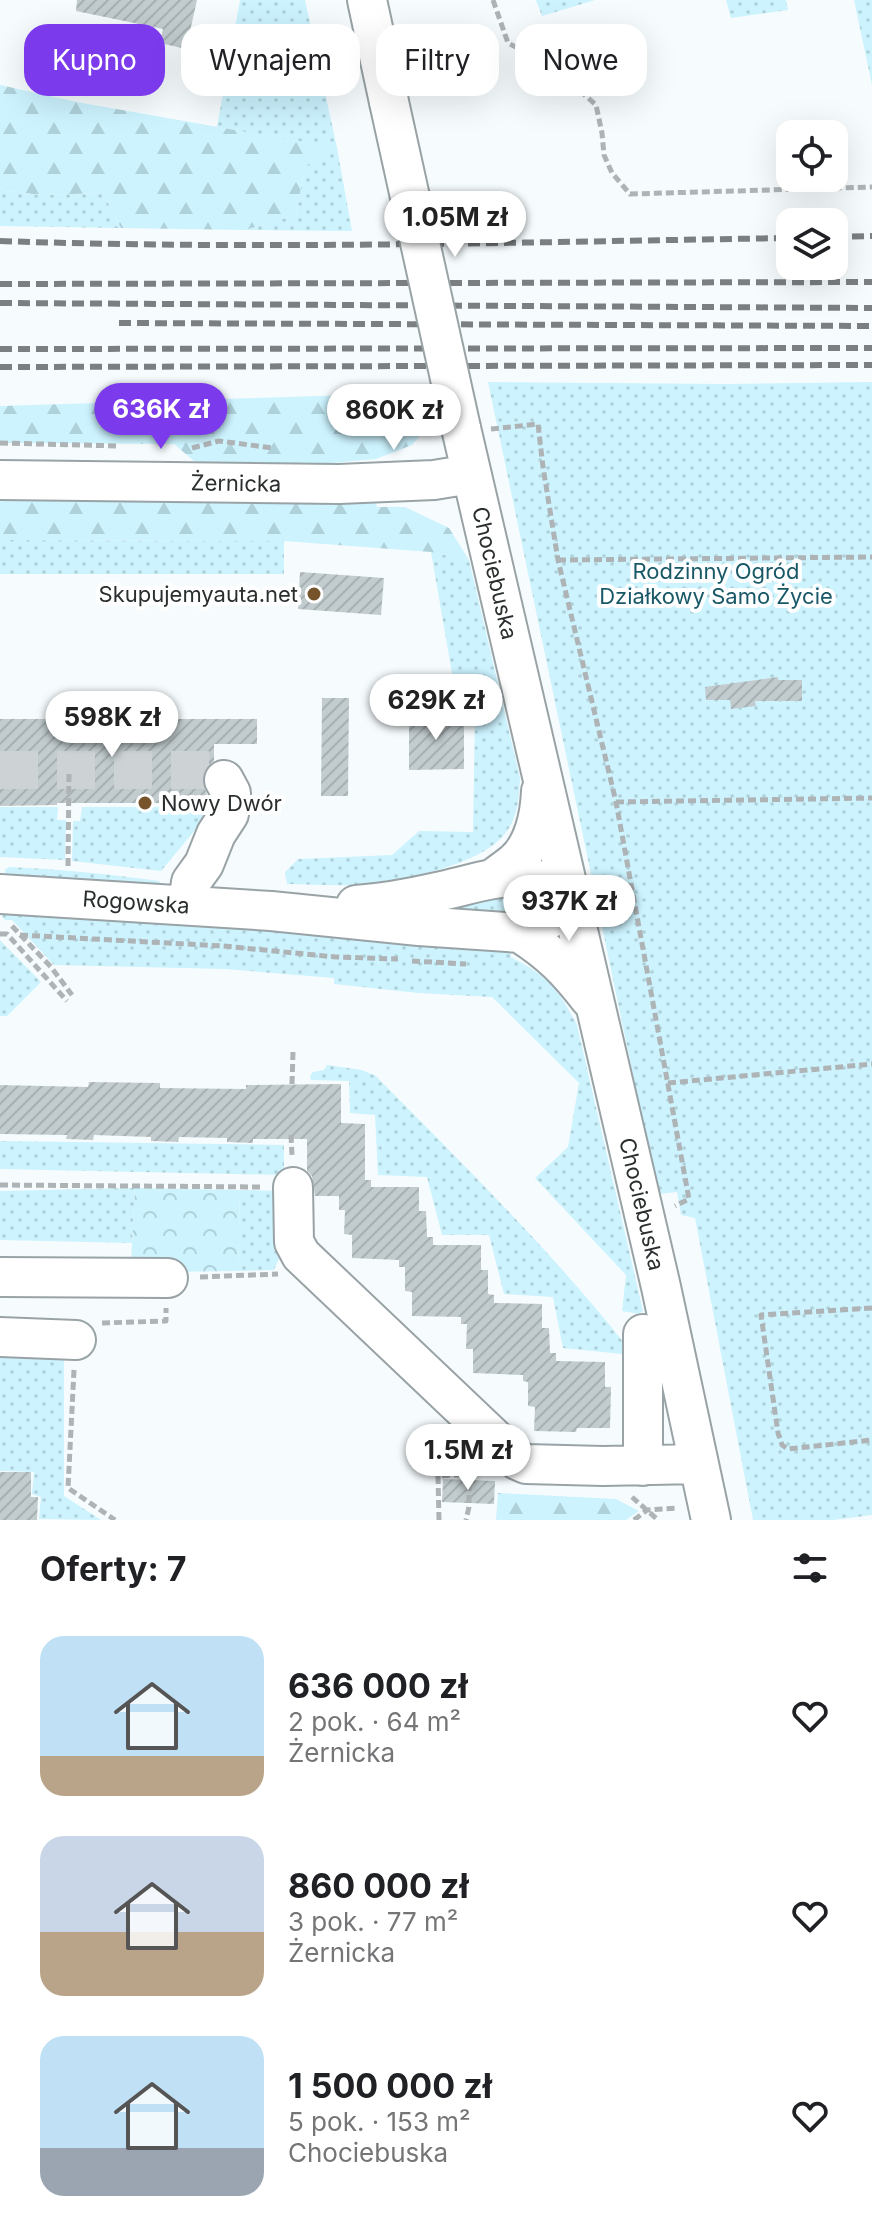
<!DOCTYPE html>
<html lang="pl">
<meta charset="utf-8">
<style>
:root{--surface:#fff;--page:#f2f2f2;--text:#202124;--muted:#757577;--accent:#7c3aed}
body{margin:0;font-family:Inter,sans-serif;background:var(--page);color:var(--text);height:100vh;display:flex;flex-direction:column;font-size:30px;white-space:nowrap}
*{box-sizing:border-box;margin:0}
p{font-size:26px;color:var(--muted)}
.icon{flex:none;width:44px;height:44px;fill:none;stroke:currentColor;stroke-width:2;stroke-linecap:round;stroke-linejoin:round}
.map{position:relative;height:1520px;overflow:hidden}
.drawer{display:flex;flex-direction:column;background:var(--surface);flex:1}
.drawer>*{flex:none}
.guide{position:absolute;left:24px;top:24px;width:824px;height:72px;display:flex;gap:16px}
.controls{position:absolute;left:776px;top:120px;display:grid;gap:16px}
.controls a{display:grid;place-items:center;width:72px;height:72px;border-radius:16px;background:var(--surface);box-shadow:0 8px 32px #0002;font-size:40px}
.price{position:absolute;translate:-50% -68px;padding:0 18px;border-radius:28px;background:#fff;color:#222;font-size:26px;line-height:52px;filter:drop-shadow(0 2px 4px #0008)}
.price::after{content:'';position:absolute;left:50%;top:48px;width:24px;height:18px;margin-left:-12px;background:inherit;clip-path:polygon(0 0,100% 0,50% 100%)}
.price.current{background:var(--accent);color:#fff}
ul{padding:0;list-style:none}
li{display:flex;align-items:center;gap:24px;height:200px;padding:0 40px}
li span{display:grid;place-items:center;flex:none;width:224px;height:160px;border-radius:24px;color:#555}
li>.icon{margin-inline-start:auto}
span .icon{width:96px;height:96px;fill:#fffc;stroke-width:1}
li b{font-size:34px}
h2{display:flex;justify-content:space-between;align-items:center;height:96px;padding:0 40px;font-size:34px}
.pill{padding:0 28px;border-radius:24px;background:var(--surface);box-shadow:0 8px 32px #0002;font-size:28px;line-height:72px}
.pill.current{background:var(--accent);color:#fff}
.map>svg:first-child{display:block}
</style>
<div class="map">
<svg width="872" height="1520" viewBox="0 0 872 1520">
<defs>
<pattern id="grass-dots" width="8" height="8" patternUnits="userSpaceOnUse" patternTransform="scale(2)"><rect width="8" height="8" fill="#ccf3fe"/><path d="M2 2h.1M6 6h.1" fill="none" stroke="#afd1da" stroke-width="1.8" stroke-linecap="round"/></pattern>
<pattern id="forest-firs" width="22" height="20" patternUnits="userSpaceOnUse" patternTransform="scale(2)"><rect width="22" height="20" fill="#ccf3fe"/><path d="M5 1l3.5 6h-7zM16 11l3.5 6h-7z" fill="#afd1da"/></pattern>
<pattern id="park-crowns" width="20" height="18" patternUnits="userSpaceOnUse" patternTransform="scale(2)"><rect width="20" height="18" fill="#ccf3fe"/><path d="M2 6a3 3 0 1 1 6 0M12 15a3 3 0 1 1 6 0" fill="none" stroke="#afd1da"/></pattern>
<pattern id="building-hatch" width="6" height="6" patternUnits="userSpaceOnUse" patternTransform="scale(2)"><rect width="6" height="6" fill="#c2cccf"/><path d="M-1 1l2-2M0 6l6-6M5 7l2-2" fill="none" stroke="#a7b0b2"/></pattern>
</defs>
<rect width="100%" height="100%" fill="#f6fcfe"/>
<path fill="url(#grass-dots)" d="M 240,0 L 305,0 L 337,148 L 352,231 L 245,230 L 296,215 L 305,166 L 336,148 L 217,127 Z
M 536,0 L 595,0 L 542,16 Z
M 726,0 L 786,0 L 788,10 L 731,18 Z
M 854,0 L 872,0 L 872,85 Z
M 0,187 L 3,190 L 41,195 L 103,193 L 121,228 L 0,226 Z
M 488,382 L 728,384 L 872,382 L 872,1515 L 833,1520 L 753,1520 L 695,1218 L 681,1215 L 677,1192 L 658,1194 Z
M 0,540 L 284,541 L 284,574 L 0,574 Z
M 431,552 L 469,560 L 520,778 C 519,797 518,816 507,831 C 484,865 406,879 367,884 C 341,887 313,884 287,884 L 285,872 L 298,859 L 392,855 L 419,831 L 473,832 L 475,710 L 458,708 Z
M 0,807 L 58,807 L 57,820 L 66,820 L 65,860 L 0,857 Z
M 82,807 L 205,807 L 205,818 L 161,871 L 72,861 L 73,821 L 80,821 Z
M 9,867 C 59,869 109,874 159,881 L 161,885 L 155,887 L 5,877 L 5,870 Z
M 510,893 L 510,920 L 429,907 Z
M 3,910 L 510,946 L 511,957 C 549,977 557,987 577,1025 L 643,1311 L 639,1314 L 622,1311 L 626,1275 L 535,1178 L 568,1147 L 579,1083 L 492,997 L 418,993 L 334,984 L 334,978 L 225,969 L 54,965 L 12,920 L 5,920 L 2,916 Z
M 0,940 L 41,982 L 7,1016 L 0,1016 Z
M 327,1065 L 362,1070 L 376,1076 C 461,1163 548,1247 624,1343 L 622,1354 L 563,1348 L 553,1297 L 504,1294 L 489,1235 L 442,1235 L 427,1177 L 378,1175 L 375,1115 L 350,1113 L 349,1081 L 311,1080 L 310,1076 L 313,1072 L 324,1070 Z
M 0,1141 L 284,1145 L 284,1175 L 0,1169 Z
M 135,1188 L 132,1243 L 0,1240 L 0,1191 Z
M 240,1190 L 284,1191 L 281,1254 L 274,1270 L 238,1271 Z
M 64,1345 L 64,1496 L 101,1520 L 39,1519 L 41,1497 L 32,1494 L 34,1472 L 0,1471 L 0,1346 Z"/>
<path fill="url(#forest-firs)" d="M 0,85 L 77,102 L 337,148 L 305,166 L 296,215 L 245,230 L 121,228 L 103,193 L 41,195 L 3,190 L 0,187 Z
M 418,393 L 423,415 L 421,434 L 412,445 L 376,459 L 299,466 L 195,462 L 174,444 L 0,443 L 0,406 Z
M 0,497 L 376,503 L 377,507 L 405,507 L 449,528 L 469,560 L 431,552 L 284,541 L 0,540 Z
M 498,1493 L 616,1499 L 639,1511 L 626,1520 L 496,1520 Z"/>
<path fill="url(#park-crowns)" d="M 135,1188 L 240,1190 L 238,1271 L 164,1272 L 131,1264 Z"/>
<path fill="url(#building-hatch)" d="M 77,0 L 197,0 L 186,49 L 160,43 L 163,29 L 76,11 Z
M 300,572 L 384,578 L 381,615 L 298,609 Z
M 778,677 L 778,680 L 802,680 L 802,701 L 755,701 L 756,706 L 731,709 L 730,700 L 706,700 L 705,687 Z
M 322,698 L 349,698 L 348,796 L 321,796 Z
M 409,715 L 464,715 L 464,769 L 409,770 Z
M 0,719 L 257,719 L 257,744 L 214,744 L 214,761 L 206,768 L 202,779 L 208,798 L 208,803 L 57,803 L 57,805 L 0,806 Z
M 89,1082 L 160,1083 L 160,1088 L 246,1089 L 246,1085 L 341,1084 L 341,1123 L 365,1124 L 365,1180 L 371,1180 L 371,1187 L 419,1187 L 419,1211 L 426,1211 L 427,1237 L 433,1237 L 433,1245 L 481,1245 L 481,1270 L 488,1270 L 488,1294 L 494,1295 L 494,1303 L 542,1304 L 542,1328 L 549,1328 L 550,1353 L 556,1353 L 556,1361 L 605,1362 L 605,1387 L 611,1387 L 610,1428 L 577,1428 L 576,1432 L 534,1431 L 535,1407 L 528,1406 L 528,1382 L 523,1381 L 523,1375 L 473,1373 L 473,1349 L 466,1349 L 467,1324 L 461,1324 L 461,1317 L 412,1316 L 412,1292 L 405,1291 L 405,1267 L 399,1267 L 399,1260 L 352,1258 L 352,1235 L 344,1234 L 345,1210 L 339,1210 L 339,1196 L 315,1196 L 312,1176 L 307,1171 L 307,1139 L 253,1139 L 253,1143 L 227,1142 L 227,1138 L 179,1137 L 178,1142 L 151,1141 L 151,1137 L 94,1135 L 93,1140 L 66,1139 L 67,1135 L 0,1134 L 0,1085 L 88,1087 Z
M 0,1472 L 31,1472 L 31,1497 L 38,1497 L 37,1520 L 0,1520 Z
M 443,1479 L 495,1481 L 494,1504 L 442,1502 Z"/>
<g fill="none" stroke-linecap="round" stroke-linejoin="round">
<path stroke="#cdd3d5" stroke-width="38" stroke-dasharray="38 19" stroke-linecap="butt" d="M 0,770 L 213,770 L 224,780"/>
<g stroke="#99a3a6" stroke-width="42">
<path id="minor" d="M 367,0 L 389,102
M 461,428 L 661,1287 L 711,1520
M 0,480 L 339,484 L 434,480 L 471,474
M 495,877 C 502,872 509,867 515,862 C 534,845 540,815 541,791
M 0,894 L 271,911 L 419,926 L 520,933 L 538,926 L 552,917 L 564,907 L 570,896
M 188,905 L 191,882 L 204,864 L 216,834 L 229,814 L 231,793 L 224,780
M 356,905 C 383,903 411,898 437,892 C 485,882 526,862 570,896
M 520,933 C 551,953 567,969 590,999
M 293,1187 L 294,1242 L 301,1255 L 517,1460 L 526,1464 L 603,1466 L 699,1464
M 0,1277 L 168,1278
M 0,1337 L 76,1340
M 643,1466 L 643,1334"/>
</g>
<path stroke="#aeb3b5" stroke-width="5" stroke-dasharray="8 4" stroke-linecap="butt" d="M 493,0 L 508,43 L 554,67 L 596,105 L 602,133 L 604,155 L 612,173 L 630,194 L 872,187
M 491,429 L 538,424 L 543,467 L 558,560 L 616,802 L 689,1199 L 675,1206
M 0,443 L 119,446
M 192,448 L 219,441 L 273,448
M 558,560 L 872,557
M 616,802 L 872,798
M 68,866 L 69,770
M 12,926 L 51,967 L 72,995
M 0,934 L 7,934 L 67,1001
M 20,935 L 223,946 L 336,957 L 398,959
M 412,961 L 466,964
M 668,1083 L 872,1064
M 292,1084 L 293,1052
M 291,1135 L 292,1155
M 0,1185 L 263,1187
M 200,1277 L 278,1274
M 872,1308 L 761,1315 L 778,1433 L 782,1445 L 788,1449 L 872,1440
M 102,1323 L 166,1321 L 166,1308
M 74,1370 L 68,1488 L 115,1520
M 632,1497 L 658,1520
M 439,1520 L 438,1476 L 469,1474 L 469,1507 L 466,1520
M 634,1520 L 647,1510 L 678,1508"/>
<use href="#minor" stroke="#fff" stroke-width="38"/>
<path stroke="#7b7f81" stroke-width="6" stroke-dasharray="12 6" stroke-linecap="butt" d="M 834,237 L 872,236
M 0,241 C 263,250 527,242 790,238
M 0,284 L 872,282
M 0,303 L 872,308
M 119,323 L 872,326
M 0,349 L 872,348
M 0,367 L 872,365"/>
<g stroke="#99a3a6" stroke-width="42" stroke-linecap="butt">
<path id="minor-bridge" d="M 389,102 L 461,428"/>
</g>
<use href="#minor-bridge" stroke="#fff" stroke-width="38"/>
</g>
<g fill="#76532b" stroke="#fff" stroke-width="3">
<circle cx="314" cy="594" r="8"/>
<circle cx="145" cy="803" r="8"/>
</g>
<g text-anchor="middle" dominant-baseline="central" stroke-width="8" stroke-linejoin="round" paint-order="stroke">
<g font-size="22" fill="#2a2e2f" stroke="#fff">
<text transform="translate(236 483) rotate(1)">Żernicka</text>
<text transform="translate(495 573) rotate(77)">Chociebuska</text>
<text transform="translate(136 902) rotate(4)">Rogowska</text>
<text transform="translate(642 1204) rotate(77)">Chociebuska</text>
</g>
<g font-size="22" fill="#195867" stroke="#fff">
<text x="716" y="571">Rodzinny Ogród<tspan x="716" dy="25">Działkowy Samo Życie</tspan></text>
</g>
<g font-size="22" fill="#2a2e2f" stroke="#fff" text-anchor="end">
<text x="298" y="594">Skupujemyauta.net</text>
<text x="161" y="803" text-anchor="start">Nowy Dwór</text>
</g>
</g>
</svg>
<div class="controls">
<a><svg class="icon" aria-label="locate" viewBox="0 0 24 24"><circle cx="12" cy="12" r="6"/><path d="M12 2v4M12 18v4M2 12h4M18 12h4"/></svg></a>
<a><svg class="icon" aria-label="layers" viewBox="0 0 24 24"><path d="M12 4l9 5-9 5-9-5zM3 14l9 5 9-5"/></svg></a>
</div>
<b class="price" style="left:455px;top:259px">1.05M zł</b>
<b class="price current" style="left:161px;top:451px">636K zł</b>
<b class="price" style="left:394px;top:452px">860K zł</b>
<b class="price" style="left:436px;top:742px">629K zł</b>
<b class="price" style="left:112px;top:759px">598K zł</b>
<b class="price" style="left:569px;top:943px">937K zł</b>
<b class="price" style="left:468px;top:1492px">1.5M zł</b>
<div class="guide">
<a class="pill current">Kupno</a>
<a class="pill">Wynajem</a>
<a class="pill">Filtry</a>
<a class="pill">Nowe</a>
</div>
</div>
<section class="drawer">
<h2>Oferty: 7<svg class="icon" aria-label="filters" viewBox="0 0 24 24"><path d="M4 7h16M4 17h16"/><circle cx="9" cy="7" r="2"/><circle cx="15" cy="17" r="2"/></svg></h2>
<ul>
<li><span style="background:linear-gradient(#bfe0f5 75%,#b9a48a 0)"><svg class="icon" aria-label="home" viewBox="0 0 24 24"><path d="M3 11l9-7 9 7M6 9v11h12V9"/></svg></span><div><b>636 000 zł</b><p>2 pok. · 64 m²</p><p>Żernicka</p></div><svg class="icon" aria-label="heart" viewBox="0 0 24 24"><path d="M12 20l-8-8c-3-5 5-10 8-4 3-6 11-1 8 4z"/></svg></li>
<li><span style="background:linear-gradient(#c9d6e8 60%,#b9a48a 0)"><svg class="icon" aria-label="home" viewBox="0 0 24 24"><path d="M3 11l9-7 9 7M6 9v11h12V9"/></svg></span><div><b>860 000 zł</b><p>3 pok. · 77 m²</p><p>Żernicka</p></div><svg class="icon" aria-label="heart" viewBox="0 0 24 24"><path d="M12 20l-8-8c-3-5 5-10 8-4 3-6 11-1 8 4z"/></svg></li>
<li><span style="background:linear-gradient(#bfe0f5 70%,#9aa5b1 0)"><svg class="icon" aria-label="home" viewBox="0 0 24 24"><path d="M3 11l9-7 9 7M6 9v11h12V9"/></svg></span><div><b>1 500 000 zł</b><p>5 pok. · 153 m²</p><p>Chociebuska</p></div><svg class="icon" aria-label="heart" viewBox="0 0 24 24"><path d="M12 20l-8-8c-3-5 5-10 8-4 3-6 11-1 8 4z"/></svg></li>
</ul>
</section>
